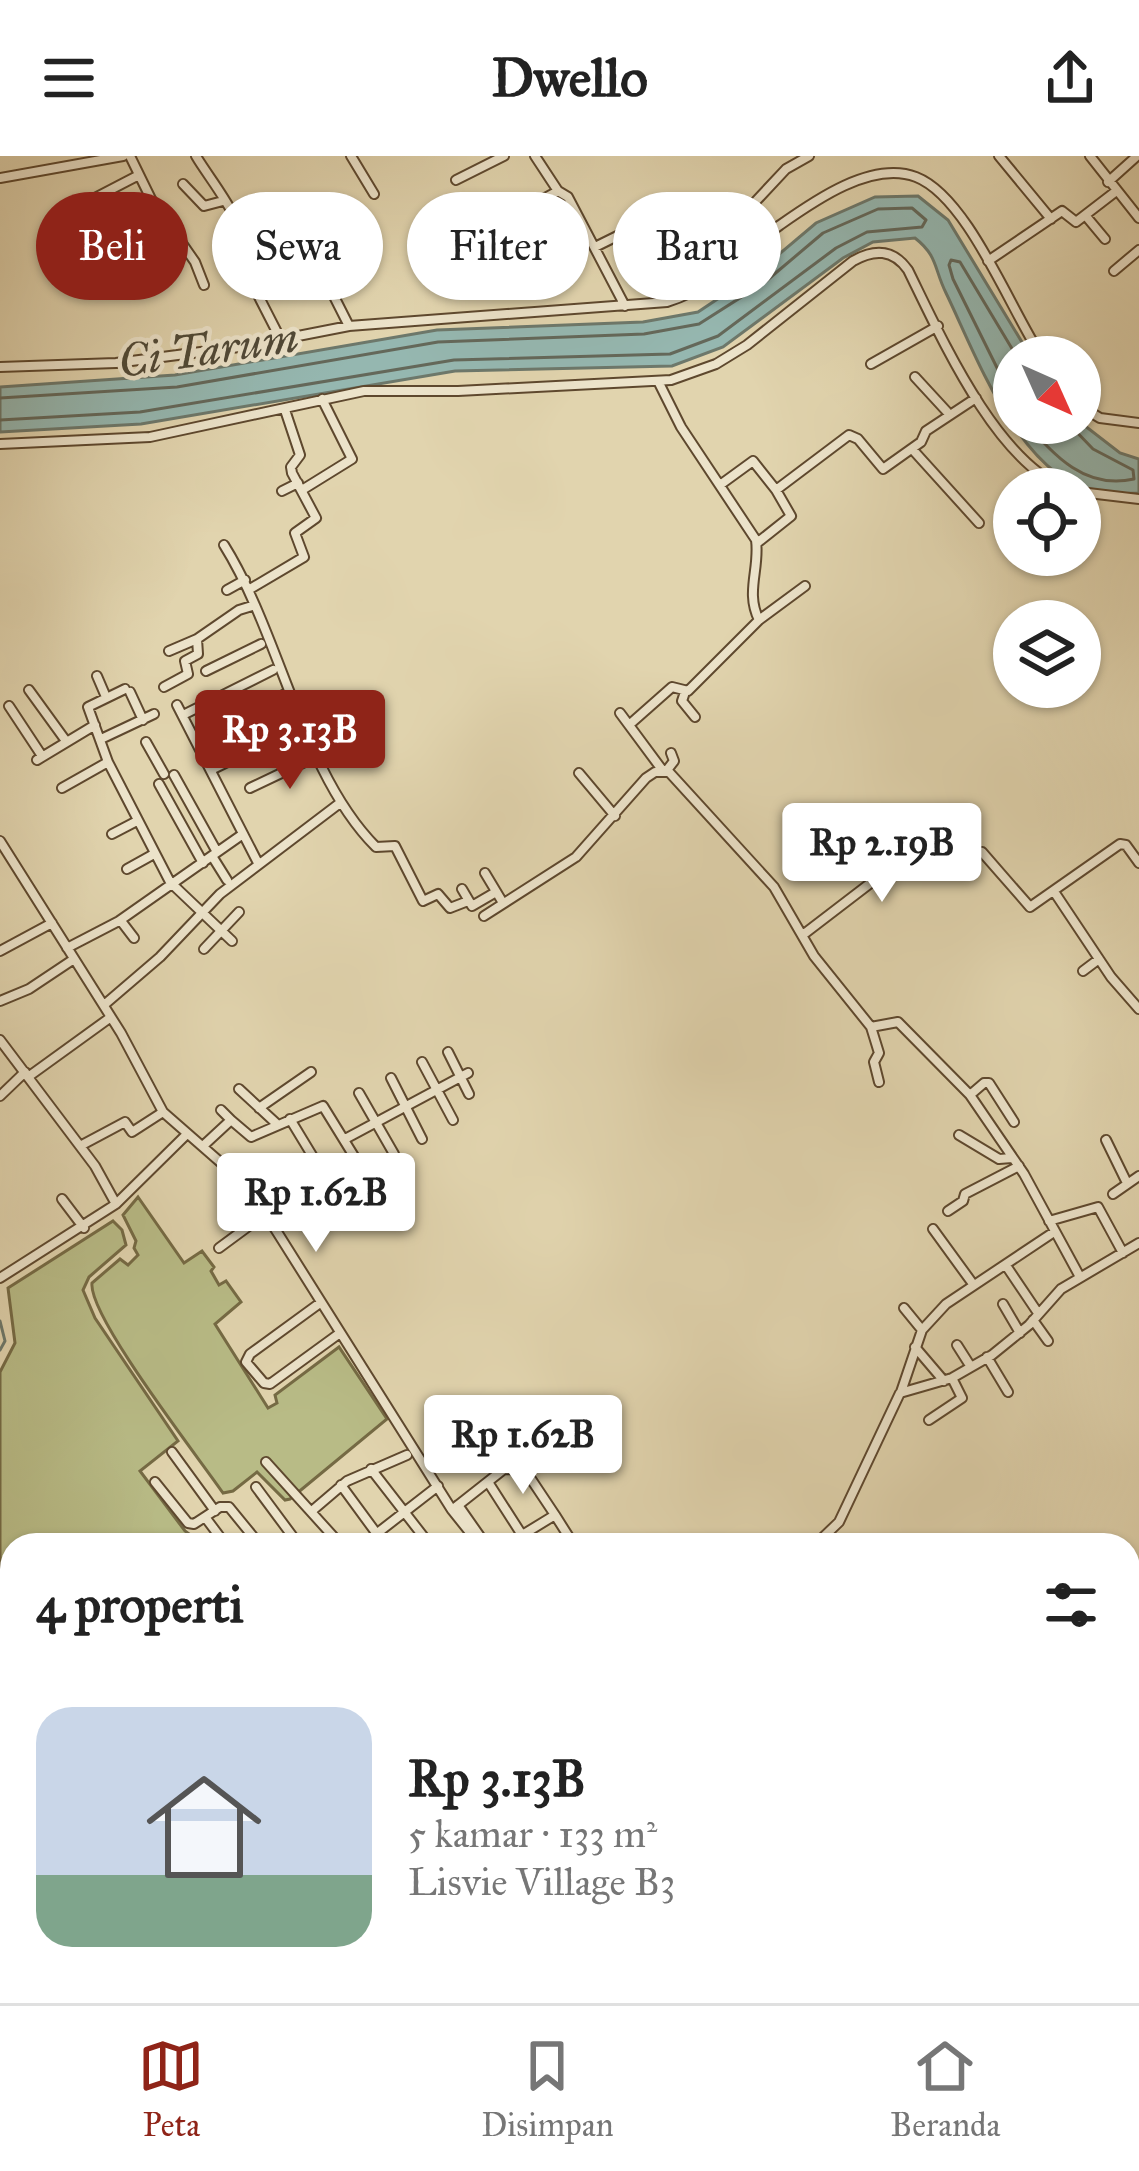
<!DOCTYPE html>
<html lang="id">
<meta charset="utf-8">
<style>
:root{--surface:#fff;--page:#f2f2f2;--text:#222;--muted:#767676;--line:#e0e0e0;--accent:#8f2418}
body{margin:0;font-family:"IM FELL Great Primer",serif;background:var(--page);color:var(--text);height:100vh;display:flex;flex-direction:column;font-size:45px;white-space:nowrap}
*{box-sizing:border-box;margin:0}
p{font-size:39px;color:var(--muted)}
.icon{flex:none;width:66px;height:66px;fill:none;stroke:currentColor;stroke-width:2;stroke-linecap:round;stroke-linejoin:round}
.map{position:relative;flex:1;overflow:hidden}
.sheet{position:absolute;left:0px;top:1377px;width:1140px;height:471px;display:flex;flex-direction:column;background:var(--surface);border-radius:36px 36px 0 0;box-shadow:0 3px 9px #0004}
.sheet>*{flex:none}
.banner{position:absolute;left:36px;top:36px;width:1068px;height:108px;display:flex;gap:24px}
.needle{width:78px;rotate:135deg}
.fabs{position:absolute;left:993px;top:180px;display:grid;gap:24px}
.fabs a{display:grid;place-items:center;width:108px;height:108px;border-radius:50%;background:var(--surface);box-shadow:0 3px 9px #0004;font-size:60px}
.price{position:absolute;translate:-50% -102px;padding:0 27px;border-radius:12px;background:#fff;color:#222;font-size:39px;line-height:78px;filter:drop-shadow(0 3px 6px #0008)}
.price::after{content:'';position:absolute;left:50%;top:72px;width:36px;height:27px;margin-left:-18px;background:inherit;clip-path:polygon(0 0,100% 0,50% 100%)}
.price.current{background:var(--accent);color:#fff}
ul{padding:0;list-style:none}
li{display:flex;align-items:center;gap:36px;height:300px;padding:0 36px}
li span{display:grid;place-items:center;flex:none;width:336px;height:240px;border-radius:36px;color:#555}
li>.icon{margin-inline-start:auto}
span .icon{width:144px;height:144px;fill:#fffc;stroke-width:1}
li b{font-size:51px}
h2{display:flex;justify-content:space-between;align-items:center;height:144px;padding:0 36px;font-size:51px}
.tag{padding:0 42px;border-radius:54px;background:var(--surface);box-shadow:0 3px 9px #0004;font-size:42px;line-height:108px}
.tag.current{background:var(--accent);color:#fff}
header{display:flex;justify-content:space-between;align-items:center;height:156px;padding:0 36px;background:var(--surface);font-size:54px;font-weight:700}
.menu{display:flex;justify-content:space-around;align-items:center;height:168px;border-top:3px solid var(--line);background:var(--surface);font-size:33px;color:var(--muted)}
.menu a{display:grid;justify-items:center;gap:6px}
.menu .current{color:var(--accent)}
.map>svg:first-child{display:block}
</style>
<header><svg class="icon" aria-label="menu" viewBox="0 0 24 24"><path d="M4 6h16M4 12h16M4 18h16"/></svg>Dwello<svg class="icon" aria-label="share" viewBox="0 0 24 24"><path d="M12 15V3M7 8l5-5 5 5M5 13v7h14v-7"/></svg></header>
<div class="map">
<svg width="1139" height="1847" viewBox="0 0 1139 1847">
<rect width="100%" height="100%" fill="#e1d4ae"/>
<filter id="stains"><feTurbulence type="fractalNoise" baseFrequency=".00167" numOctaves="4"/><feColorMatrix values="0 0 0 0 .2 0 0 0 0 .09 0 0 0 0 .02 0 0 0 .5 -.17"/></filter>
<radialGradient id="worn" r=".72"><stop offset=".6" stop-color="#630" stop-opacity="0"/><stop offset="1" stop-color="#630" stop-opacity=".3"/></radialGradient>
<path fill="#b8bb86" stroke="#756a44" stroke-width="3" d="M 138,1041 L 184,1107 L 202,1095 L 214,1111 L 211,1115 L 219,1129 L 226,1125 L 241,1146 L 215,1168 L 268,1252 L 277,1247 L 275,1239 L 339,1191 L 387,1263 L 290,1343 L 285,1344 L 257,1316 L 233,1335 L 223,1337 C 199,1302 88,1160 92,1127 L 120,1103 L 128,1109 L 138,1099 L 134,1092 L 136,1085 L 123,1059 Z
M 113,1065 L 122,1074 L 126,1089 L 89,1121 L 83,1134 L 95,1162 L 178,1285 L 140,1315 L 185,1375 L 204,1389 L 12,1389 L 12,1836 L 742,1836 L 747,1847 L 0,1847 L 0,1216 L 15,1187 L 8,1132 Z"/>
<path fill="#95b7b0" stroke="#6d786b" stroke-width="3" d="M 918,40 L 948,64 L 1031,201 L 1014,201 L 1014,267 L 1080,266 L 1120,297 L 1139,303 L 1139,337 C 1127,337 1113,339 1101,337 C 1021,325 977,201 946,137 C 934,113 938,100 915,82 L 873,86 L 843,102 L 723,191 L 672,210 L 455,215 L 141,268 L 0,276 L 0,231 L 175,219 L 437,174 L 643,166 L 698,156 L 758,116 L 816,67 L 875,41 Z"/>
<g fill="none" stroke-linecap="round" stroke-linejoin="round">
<path stroke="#64685a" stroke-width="3" d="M 0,242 L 177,231 L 438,186 L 644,178 L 699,168 L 765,126 L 823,77 L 878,53 L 912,52 L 926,64 L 922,71 L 867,76 L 836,92 L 718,180 L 670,198 L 454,204 L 140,256 L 0,264
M 1014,246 L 953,123 L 949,109 L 951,104 L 960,106 L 1017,201
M 1026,267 C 1055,300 1085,334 1134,323 L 1133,314 L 1093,293 L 1068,267"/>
<path stroke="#6d786b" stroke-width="3" d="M 0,1165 L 5,1185 L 0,1194"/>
<g stroke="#5e482e" stroke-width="12">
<path id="minor" d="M 130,0 L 151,43 L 195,106 L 204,129
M 196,0 C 211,26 256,77 240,104 L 281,184
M 351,0 L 374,38
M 535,0 L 558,35 L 568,41 L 625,150
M 999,0 L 1051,63
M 1090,0 L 1139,62
M 0,22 L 123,0
M 456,24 L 504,0
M 1108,26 L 1137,0
M 183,28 L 204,50 L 223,45
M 1085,59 L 1105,83
M 648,61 L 701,134
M 61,66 L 89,45 L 139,19
M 471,82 L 558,35
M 306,85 L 349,170
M 595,91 L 680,49 L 715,72 L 727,76 L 786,13 L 809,0
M 988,105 L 1062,55 L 1076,66 L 1115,36
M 1114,115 L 1139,94
M 871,208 L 938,170
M 0,211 L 116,207 L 247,190 L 349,170 L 667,146 C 718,130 739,98 780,69 C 814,45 872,4 916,21 C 968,41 1011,155 1042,201
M 915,221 L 950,259
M 1080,250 L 1100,262 L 1139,267
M 0,288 L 150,281 L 364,235 L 458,235 L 671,224 L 716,208 L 747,189 L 853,105 C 874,93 893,93 908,114 C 941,181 996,306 1067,333
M 913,294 L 979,367
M 720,329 L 753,305 L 776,334 L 849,279 L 858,283 L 883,313 L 921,286 L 926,275 L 976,242
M 302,334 L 352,303 L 322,243
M 282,335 L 298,327
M 1080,336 L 1139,343
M 1004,385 L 1014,376
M 757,387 L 791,360 L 776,334
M 224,389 C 281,480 302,617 376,691 L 395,690 L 423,745 L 438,738 L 450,752 L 468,745
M 250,433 L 304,401 L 295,377 L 316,362 L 292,317 L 291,311 L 300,299 L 285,254
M 227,434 L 245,424
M 759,464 L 805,430
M 169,495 L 197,483
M 206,515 L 261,488
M 97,520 L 106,541
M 164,531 L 188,518 L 185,505 L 198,498 L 197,483 L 239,454 L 255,449
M 125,533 L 88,551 L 108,606 L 170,726 L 232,785
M 29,534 L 66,585
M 130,536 L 143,564
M 685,536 L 682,545 L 695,561
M 177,549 L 257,705
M 9,550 L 42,600
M 620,557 L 663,615
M 183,559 L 273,514
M 629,569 L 672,531 L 688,535 L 759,464 C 745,436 760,413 756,384 L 681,271 L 658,225
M 101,583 L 154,558
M 195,583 L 285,538
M 146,586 L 164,618
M 37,604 L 95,569
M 211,614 L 299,571
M 667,614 L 674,605 L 671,597
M 579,617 L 615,660
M 174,619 L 217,696
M 159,628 L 203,707
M 62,632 L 108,606
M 250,632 L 311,603
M 112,678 L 137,665
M 0,685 L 121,877 L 163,956 L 235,1019 L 262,1052 L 452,1354 L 480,1389
M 982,696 L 1030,751 L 1120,688 L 1126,689 L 1139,707
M 212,700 L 227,724
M 127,713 L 154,698
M 485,717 L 503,747
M 462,733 L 472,750 L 496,736
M 1055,737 L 1111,821 L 1139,853
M 484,760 L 576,701 L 646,622 L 655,616 L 669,616 L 774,731 L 814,800 L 871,871 L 879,897 L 874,906 L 879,926
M 121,765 L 134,782
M 804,778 L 928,683 L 956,694
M 67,792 L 119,765 L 243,678
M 204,793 L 239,756
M 0,795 L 52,767
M 1083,815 L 1099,803
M 0,845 L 29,833 L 74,803
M 104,849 L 160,801 L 220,738 L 340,647
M 871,871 L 898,866 L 970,939 L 1024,1018 L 1080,1121
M 0,884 L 95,1010 L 116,1048
M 448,896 L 469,938
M 422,906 L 453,964
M 28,921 L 111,861
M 391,922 L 422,983
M 239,933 L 278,969
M 359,937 L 394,998
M 970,939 L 984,927 L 989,927 L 1014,966
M 0,940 L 25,916
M 259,952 L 311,916
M 221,954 L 231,964
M 290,963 L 324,1019
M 959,979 L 999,1003 L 1012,1002
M 345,983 L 468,917
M 1106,984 L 1127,1027
M 204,989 L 231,964 L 251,981 L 323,950 L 360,1010
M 80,990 L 125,966 L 132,976 L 163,956
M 1113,1038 L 1139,1020
M 62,1043 L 84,1072
M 948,1055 L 963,1045 L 965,1038 L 1019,1010
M 1049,1065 L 1098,1051 L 1123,1097
M 933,1073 L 973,1128
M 219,1092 L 265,1058
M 1007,1111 L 1038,1157
M 0,1122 L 116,1048 L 186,979
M 320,1147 L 250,1198 L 246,1206 L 264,1227 L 270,1228 L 340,1177
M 1003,1148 L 1020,1177
M 904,1152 L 922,1174
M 1033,1164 L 1048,1185
M 957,1189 L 971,1211
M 915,1191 L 944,1225
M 987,1201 L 1008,1236
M 901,1236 L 922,1174 L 946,1148 L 1054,1076
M 929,1264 L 962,1242 L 952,1222
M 172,1296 L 215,1355
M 266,1306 L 341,1389
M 371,1313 L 430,1389
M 155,1326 L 188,1367 L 194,1368 L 220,1351 L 229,1351 L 260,1389
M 488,1326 L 522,1379
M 341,1329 L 385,1389
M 256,1331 L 299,1389
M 458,1349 L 486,1389
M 313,1354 L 347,1325 L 407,1299
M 452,1354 L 504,1313 L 525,1314 L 555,1359 L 506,1389
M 555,1359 L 574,1389
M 205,1361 L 226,1389
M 362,1389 L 438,1330
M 815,1389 L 839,1366 L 900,1237 L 952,1222 L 992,1199 L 1029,1169 L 1061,1133 L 1139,1087
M 751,1836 L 756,1847"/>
</g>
<use href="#minor" stroke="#ece3ca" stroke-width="8"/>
</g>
<g text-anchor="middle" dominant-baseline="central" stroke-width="9" stroke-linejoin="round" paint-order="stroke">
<g font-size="45" font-style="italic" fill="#504937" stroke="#ece3ca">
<text transform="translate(208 193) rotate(-8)">Ci Tarum</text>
</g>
</g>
<rect width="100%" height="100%" filter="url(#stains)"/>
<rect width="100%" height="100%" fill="url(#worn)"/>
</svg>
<div class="fabs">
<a><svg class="needle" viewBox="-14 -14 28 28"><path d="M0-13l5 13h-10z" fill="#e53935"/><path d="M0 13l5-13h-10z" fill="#767676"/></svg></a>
<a><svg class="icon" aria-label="locate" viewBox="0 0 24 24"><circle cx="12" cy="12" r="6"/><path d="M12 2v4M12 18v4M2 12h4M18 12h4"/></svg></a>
<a><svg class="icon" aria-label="layers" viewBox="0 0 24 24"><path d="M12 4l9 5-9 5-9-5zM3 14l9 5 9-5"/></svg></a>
</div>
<b class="price current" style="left:290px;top:636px">Rp 3.13B</b>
<b class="price" style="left:882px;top:749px">Rp 2.19B</b>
<b class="price" style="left:316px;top:1099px">Rp 1.62B</b>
<b class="price" style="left:523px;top:1341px">Rp 1.62B</b>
<div class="banner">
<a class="tag current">Beli</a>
<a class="tag">Sewa</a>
<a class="tag">Filter</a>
<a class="tag">Baru</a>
</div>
<section class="sheet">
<h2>4 properti<svg class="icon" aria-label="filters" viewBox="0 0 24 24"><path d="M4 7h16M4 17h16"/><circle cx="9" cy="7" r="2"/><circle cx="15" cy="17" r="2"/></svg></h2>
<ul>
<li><span style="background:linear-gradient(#c9d6e8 70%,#7fa58c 0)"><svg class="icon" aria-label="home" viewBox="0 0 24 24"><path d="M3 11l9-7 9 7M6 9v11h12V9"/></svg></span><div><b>Rp 3.13B</b><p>5 kamar · 133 m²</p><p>Lisvie Village B3</p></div></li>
</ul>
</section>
</div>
<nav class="menu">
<a class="current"><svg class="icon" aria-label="map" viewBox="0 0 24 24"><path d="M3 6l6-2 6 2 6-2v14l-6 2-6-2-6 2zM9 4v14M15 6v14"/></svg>Peta</a>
<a><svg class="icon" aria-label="saved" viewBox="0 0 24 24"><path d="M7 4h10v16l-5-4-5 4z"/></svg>Disimpan</a>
<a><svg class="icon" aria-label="home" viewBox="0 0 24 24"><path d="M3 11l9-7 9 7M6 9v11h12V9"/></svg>Beranda</a>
</nav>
